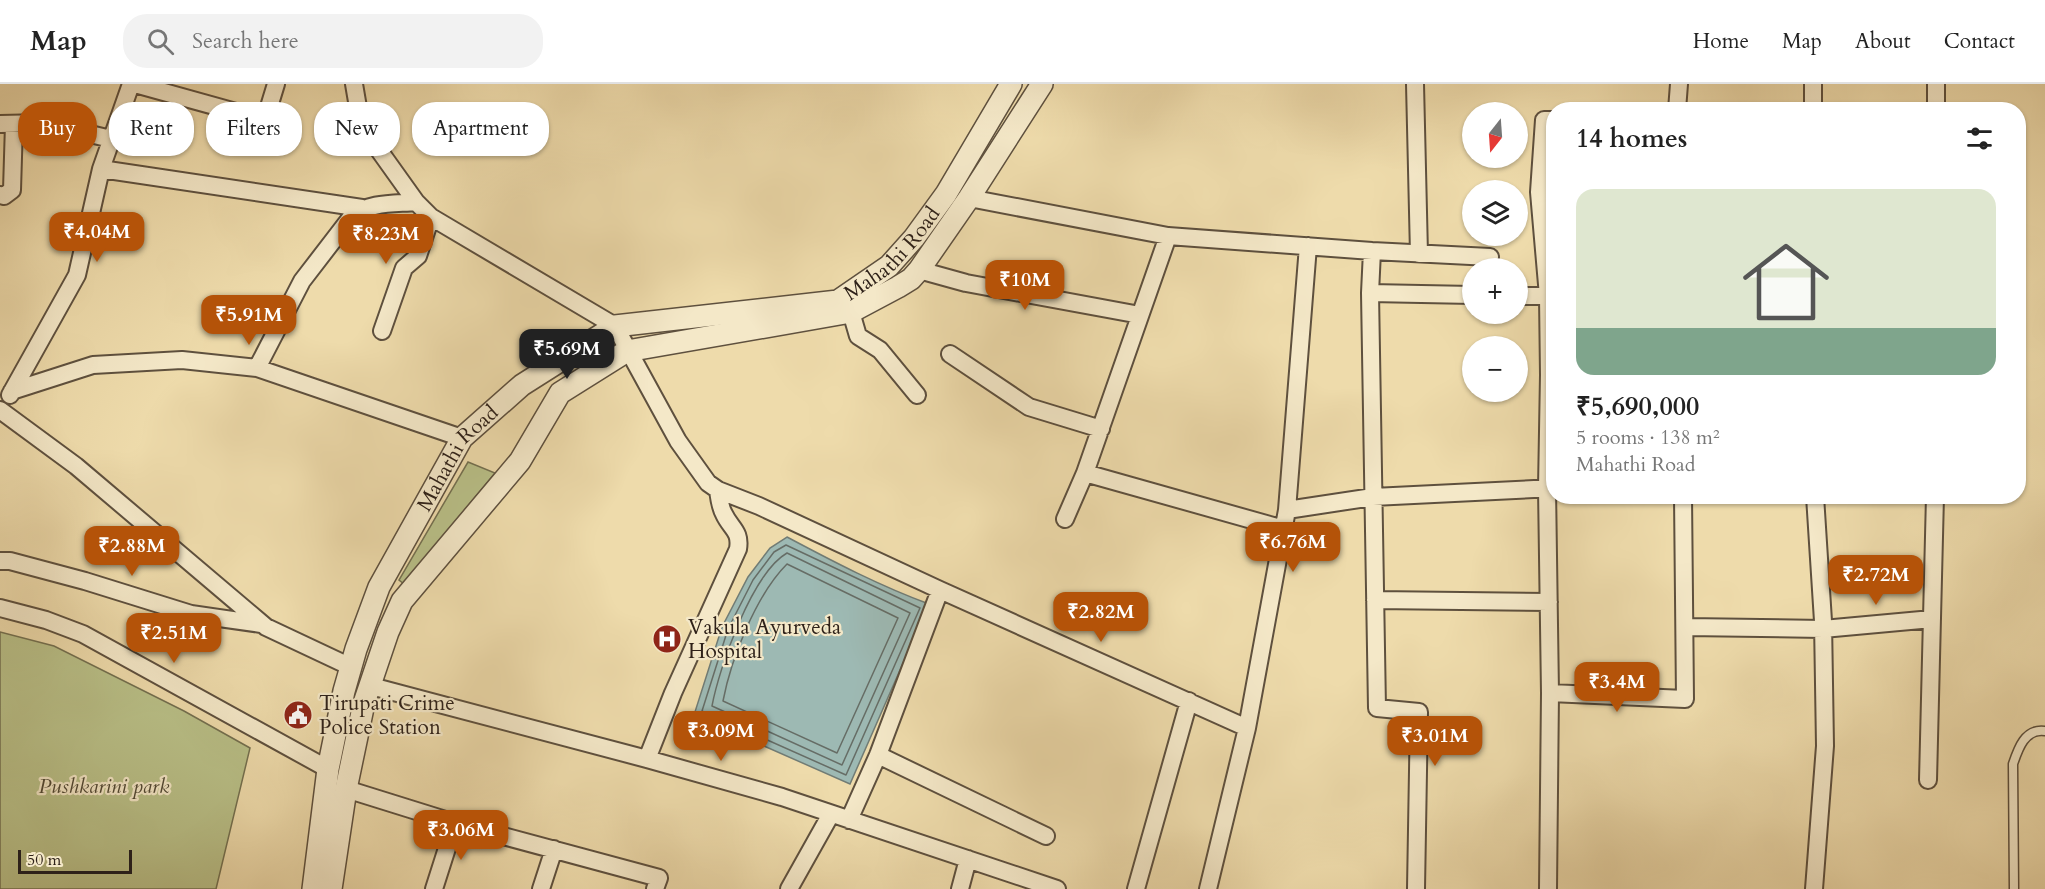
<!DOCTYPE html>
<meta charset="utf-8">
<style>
:root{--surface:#fff;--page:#f2f2f2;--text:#222;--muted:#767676;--line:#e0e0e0;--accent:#b45309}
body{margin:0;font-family:Cardo,serif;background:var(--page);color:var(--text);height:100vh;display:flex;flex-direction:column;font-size:22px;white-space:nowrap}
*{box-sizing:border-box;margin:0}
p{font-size:20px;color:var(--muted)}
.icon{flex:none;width:33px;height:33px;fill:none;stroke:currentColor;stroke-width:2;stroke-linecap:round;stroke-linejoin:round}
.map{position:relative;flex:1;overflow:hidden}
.sheet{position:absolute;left:1546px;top:18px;width:480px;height:402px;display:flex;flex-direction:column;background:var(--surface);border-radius:24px;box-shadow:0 2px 4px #0004}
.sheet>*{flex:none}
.banner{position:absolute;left:18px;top:18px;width:570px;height:54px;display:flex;gap:12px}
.needle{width:39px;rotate:197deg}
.controls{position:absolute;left:1462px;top:18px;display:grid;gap:12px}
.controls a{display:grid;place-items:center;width:66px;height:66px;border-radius:50%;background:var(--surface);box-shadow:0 2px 4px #0004;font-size:30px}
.scale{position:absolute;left:18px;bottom:15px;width:114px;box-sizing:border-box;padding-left:6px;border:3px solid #2e2119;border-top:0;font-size:16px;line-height:21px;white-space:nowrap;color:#2e2119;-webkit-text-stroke:4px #f4e8c8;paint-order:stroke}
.price{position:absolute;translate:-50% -51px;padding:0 14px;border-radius:12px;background:var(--accent);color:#fff;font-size:20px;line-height:39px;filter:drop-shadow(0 2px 3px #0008)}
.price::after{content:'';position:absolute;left:50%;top:36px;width:18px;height:14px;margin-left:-9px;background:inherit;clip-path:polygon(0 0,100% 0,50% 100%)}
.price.selected{background:#222;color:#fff}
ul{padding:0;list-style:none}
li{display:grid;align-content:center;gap:12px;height:318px;padding:0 30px}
li span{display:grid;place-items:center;height:186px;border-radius:18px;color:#555}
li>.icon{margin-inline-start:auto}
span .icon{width:108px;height:108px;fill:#fffc;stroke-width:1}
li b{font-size:26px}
h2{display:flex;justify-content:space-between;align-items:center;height:72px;padding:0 30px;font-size:26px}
.chip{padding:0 21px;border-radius:24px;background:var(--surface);box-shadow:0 2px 4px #0004;font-size:21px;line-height:54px}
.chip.selected{background:var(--accent);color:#fff}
header{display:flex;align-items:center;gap:36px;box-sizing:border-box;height:84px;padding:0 30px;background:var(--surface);border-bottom:2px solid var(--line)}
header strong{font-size:28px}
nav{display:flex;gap:33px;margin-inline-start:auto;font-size:21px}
.search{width:420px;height:54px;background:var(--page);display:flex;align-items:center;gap:15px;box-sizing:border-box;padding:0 21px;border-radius:24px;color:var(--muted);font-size:22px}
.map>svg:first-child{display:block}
</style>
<header>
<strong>Map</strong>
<div class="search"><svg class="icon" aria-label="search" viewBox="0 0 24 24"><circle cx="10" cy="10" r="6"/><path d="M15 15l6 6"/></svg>Search here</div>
<nav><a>Home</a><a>Map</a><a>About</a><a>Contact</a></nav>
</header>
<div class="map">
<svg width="2045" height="805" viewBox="0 0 2045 805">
<rect width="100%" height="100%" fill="#eedbab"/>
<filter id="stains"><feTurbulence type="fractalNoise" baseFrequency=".00333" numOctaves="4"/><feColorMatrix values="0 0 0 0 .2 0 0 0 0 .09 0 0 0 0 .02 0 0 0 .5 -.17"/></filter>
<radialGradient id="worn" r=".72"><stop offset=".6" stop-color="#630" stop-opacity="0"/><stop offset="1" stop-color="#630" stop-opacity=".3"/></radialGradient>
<path fill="#b9c088" stroke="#747050" stroke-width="1.5" d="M 468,378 L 495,389 L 404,500 L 399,496 Z
M 0,548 L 54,562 L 184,627 L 250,664 L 216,805 L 0,805 Z"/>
<path fill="#9db9b3" stroke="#717c75" stroke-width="1.5" d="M 787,453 C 834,478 880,502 929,520 L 850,700 L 694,631 L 722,543 L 748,493 L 770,464 Z"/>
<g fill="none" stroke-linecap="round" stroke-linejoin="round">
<path stroke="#666d66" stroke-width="1.5" d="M 786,461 L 920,524 L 846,691 L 702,627 L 728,545 L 753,496 L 774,468 Z
M 787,469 L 910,529 L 842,681 L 712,622 C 719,584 752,489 787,469 Z
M 787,480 L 898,534 L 837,669 L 723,617 C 731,575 756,511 787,480 Z"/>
<g stroke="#5e503e" stroke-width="11">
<path id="service" d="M 2014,805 L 2013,680 C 2018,665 2025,644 2045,647"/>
</g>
<g stroke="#5e503e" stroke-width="20">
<path id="minor" d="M 135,0 L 265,36 L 276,0
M 354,0 L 361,41 L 416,118 L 431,133 L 615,242 L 678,357 L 708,399 L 718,406 L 759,422 L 940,506 L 1247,644
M 1415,0 L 1419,170
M 1813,0 L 1813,26
M 1936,0 L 1936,26
M 1677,26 L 1679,0
M 0,40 L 44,39 L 111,55
M 101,85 L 362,124
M 0,111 L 4,112 L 12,106 L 14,40
M 969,114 L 1168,152 L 1372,167 L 1490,173
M 1372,167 L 1370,209 L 1377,624 L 1419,628 L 1416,805
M 919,186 L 966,199 L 1140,231
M 1370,209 L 1473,211
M 1518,212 L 1554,212
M 851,228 L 858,252 L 880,266 L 917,311
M 382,247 L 404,184 L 418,172 L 431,133
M 950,270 L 1029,323 L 1101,345
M 257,284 L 462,354
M 12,307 L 93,281 L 182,276 L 257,284 L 302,197 L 352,132 C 370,118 393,120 416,118
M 10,311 L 77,191 L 101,85 L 131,0
M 0,326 L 76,382 L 266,543 L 351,583
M 1085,389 L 1168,152
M 1287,426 L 1373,413 L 1554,404
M 1065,435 L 1085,389 L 1284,445
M 0,477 L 10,477 L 85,497 L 191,530 L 261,540
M 1375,516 L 1549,518
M 0,524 L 46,536 L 83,550 L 328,685
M 1686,543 L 1823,545 L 1932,535
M 371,602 L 647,675 L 782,713 L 1057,805
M 1550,609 L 1685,615 L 1683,412
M 878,671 L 1046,752
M 647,675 L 673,609 L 738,465 C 741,447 731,445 724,430 C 720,423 719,414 718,406
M 1928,696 L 1935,412
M 346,705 L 455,739 L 659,794 L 655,805
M 849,736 L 878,671 L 940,506
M 434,805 L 455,739
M 541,805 L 554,765
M 789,805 L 831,730
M 960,805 L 968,775
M 1136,805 L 1189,617
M 1208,805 L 1247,644 L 1287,426 L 1308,162
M 1548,805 L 1550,609 L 1547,404 L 1549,291 L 1548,212 L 1539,108 L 1544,36 L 1554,36
M 1814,805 L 1825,662 L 1823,537 L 1815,412"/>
</g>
<g stroke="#5e503e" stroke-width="24">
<g id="tertiary">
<path id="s1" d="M 313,805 L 328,685 L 344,607 L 356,565 L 379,503 L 462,354 L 522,301 L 615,242 L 838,217 L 889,182 L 914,154 L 946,110 L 1011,0"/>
<path d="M 331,805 L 346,705 L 364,619 L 388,548 L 402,517 L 520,377 L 560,309 L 627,267 L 851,228 L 898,203 L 911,195 L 919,186 L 969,114 L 1042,0"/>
</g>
</g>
<use href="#service" stroke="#f4e8c8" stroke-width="8"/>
<use href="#minor" stroke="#f4e8c8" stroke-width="16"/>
<use href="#tertiary" stroke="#f4e8c8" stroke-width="21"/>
</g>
<defs>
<g id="hospital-disc" transform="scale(1.5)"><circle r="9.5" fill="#8f2418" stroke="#f4e8c8"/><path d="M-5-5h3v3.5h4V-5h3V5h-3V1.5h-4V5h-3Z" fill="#fff"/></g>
<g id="civic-disc" transform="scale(1.5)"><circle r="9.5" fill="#8f2418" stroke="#f4e8c8"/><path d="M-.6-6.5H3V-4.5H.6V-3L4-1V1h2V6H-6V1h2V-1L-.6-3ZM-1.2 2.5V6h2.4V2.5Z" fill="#fff"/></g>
</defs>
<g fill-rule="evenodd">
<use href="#hospital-disc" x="667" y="555"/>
<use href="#civic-disc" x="298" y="631"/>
</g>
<g text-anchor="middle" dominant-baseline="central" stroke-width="4.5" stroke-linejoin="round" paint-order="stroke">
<g font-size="21" fill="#2e2119" stroke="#f4e8c8">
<text stroke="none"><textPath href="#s1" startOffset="968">Mahathi Road</textPath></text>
<text stroke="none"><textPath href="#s1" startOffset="462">Mahathi Road</textPath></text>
</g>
<g font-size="21" fill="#2e2119" stroke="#f4e8c8" text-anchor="start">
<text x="688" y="543">Vakula Ayurveda<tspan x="688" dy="24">Hospital</tspan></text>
<text x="319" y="619">Tirupati Crime<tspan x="319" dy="24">Police Station</tspan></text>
</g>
<g font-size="21" font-style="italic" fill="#514935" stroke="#f4e8c8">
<text x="104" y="702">Pushkarini park</text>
</g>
</g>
<rect width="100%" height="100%" filter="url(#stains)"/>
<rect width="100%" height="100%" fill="url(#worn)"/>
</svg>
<div class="controls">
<a><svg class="needle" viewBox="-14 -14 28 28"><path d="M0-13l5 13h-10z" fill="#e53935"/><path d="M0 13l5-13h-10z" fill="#767676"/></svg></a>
<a><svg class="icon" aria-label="layers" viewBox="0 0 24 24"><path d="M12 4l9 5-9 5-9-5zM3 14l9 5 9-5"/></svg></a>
<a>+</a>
<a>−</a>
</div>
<div class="scale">50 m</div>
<b class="price" style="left:97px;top:179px">₹4.04M</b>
<b class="price" style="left:386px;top:181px">₹8.23M</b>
<b class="price" style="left:1025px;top:227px">₹10M</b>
<b class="price" style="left:249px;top:262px">₹5.91M</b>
<b class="price selected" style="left:567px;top:296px">₹5.69M</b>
<b class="price" style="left:1293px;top:489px">₹6.76M</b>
<b class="price" style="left:132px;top:493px">₹2.88M</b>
<b class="price" style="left:1876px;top:522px">₹2.72M</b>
<b class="price" style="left:1101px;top:559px">₹2.82M</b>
<b class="price" style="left:174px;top:580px">₹2.51M</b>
<b class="price" style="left:1617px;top:629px">₹3.4M</b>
<b class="price" style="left:721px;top:678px">₹3.09M</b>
<b class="price" style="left:1435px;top:683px">₹3.01M</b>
<b class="price" style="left:461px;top:777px">₹3.06M</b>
<div class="banner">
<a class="chip selected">Buy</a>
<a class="chip">Rent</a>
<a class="chip">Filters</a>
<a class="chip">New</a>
<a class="chip">Apartment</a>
</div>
<section class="sheet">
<h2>14 homes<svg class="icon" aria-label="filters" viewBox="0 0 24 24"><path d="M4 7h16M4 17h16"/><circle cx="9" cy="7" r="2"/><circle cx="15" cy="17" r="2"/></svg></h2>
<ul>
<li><span style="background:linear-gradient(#dfe7d0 75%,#7fa58c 0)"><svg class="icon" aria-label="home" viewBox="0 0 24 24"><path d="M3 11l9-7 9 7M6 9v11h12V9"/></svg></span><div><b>₹5,690,000</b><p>5 rooms · 138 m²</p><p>Mahathi Road</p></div></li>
</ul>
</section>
</div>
